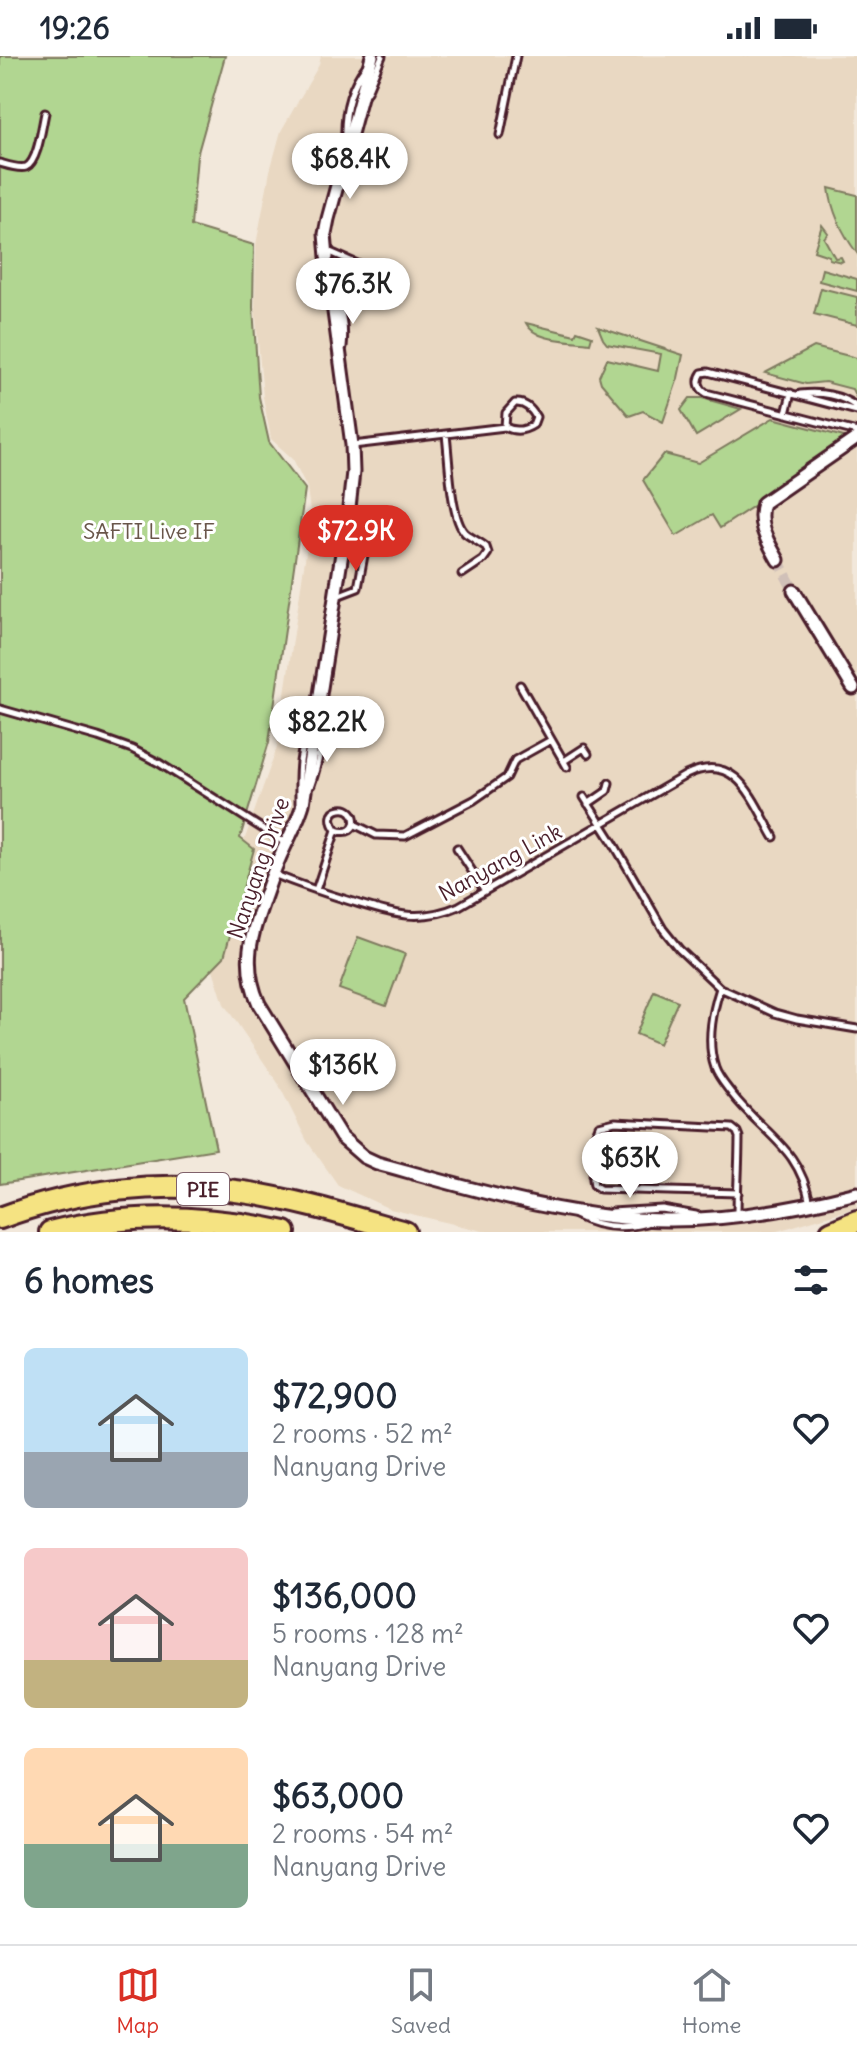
<!DOCTYPE html>
<meta charset="utf-8">
<style>
:root{--surface:#fff;--page:#f6f6f7;--text:#1f2937;--muted:#747a83;--line:#e0e1e3;--accent:#d93025}
body{margin:0;font-family:Delius,sans-serif;background:var(--page);color:var(--text);height:100vh;display:flex;flex-direction:column;font-size:30px;white-space:nowrap}
*{box-sizing:border-box;margin:0}
p{font-size:26px;color:var(--muted)}
.icon{flex:none;width:44px;height:44px;fill:none;stroke:currentColor;stroke-width:2;stroke-linecap:round;stroke-linejoin:round}
.map{position:relative;height:1176px;overflow:hidden}
.side{display:flex;flex-direction:column;background:var(--surface);flex:1}
.side>*{flex:none}
.price{position:absolute;translate:-50% -68px;padding:0 18px;border-radius:28px;background:#fff;color:#222;font-size:26px;line-height:52px;filter:drop-shadow(0 2px 4px #0008)}
.price::after{content:'';position:absolute;left:50%;top:48px;width:24px;height:18px;margin-left:-12px;background:inherit;clip-path:polygon(0 0,100% 0,50% 100%)}
.price.selected{background:var(--accent);color:#fff}
ul{padding:0;list-style:none}
li{display:flex;align-items:center;gap:24px;height:200px;padding:0 24px}
li span{display:grid;place-items:center;flex:none;width:224px;height:160px;border-radius:12px;color:#555}
li>.icon{margin-inline-start:auto}
span .icon{width:96px;height:96px;fill:#fffc;stroke-width:1}
li b{font-size:34px}
h2{display:flex;justify-content:space-between;align-items:center;height:96px;padding:0 24px;font-size:34px}
.status{display:flex;justify-content:space-between;align-items:center;height:56px;padding:0 40px;background:var(--surface);direction:ltr}
.status svg{height:22px;fill:currentColor}
.tab-bar{display:flex;justify-content:space-around;align-items:center;height:112px;border-top:2px solid var(--line);background:var(--surface);font-size:22px;color:var(--muted)}
.tab-bar a{display:grid;justify-items:center;gap:4px}
.tab-bar .selected{color:var(--accent)}
.map>svg:first-child{display:block}
</style>
<div class="status"><b>19:26</b><svg viewBox="0 0 49 12"><path d="M0 12V9h3v3zM5 12V6h3v6zM10 12V3h3v9zM15 12V0h3v12zM26 1h20v11H26zM47 4h2v5h-2z"/></svg></div>
<div class="map">
<svg width="857" height="1176" viewBox="0 0 857 1176">
<rect width="100%" height="100%" fill="#f2e8db"/>
<filter id="ink" filterUnits="userSpaceOnUse"><feTurbulence type="fractalNoise" baseFrequency=".0125" numOctaves="2"/><feDisplacementMap in="SourceGraphic" scale="16" xChannelSelector="R" yChannelSelector="G"/><feConvolveMatrix kernelMatrix="1 2 1 2 8 2 1 2 1" color-interpolation-filters="sRGB"/></filter>
<g filter="url(#ink)">
<path fill="#e9d8c2" d="M 321,0 L 857,0 L 857,1151 L 774,1176 L 487,1176 L 390,1153 L 338,1129 L 307,1085 L 278,1027 L 224,948 L 211,907 L 243,788 L 277,691 L 311,463 L 307,432 L 293,403 L 271,383 L 263,341 L 255,252 L 256,189 L 270,115 L 281,75 L 319,9 Z"/>
<path fill="#b1d691" stroke="#7e7a5e" stroke-width="2" d="M 0,0 L 225,0 L 197,100 L 191,170 L 254,189 L 253,251 L 259,341 L 269,386 L 305,433 L 269,686 L 240,782 L 254,793 L 224,901 L 184,942 L 216,1093 L 0,1128 Z
M 829,132 L 857,139 L 857,197 C 842,177 832,157 829,132 Z
M 822,169 L 828,177 L 824,182 L 835,202 L 841,201 L 843,205 L 841,206 L 829,203 L 829,200 L 814,195 Z
M 822,213 L 857,223 L 857,235 L 819,225 Z
M 821,232 L 857,241 L 857,269 L 814,258 Z
M 526,267 L 575,279 L 577,275 L 592,280 L 590,287 C 571,284 535,286 526,267 Z
M 598,271 L 683,299 L 678,322 L 663,366 L 643,355 L 629,360 L 601,327 L 599,320 L 607,303 L 658,315 L 661,298 L 607,288 L 603,283 Z
M 814,291 L 857,302 L 857,343 L 852,333 L 825,326 L 806,328 L 765,317 Z
M 690,342 L 702,342 L 741,353 L 696,380 L 681,354 Z
M 773,362 L 855,384 L 720,472 L 712,459 L 676,480 L 643,424 L 664,398 L 698,407 Z
M 358,881 L 405,898 L 386,950 L 339,933 Z
M 654,935 L 678,945 L 659,988 L 636,978 Z"/>
<g fill="none" stroke-linecap="round" stroke-linejoin="round">
<path stroke="#d0c0b8" stroke-width="11" stroke-dasharray="11 5.5" stroke-linecap="butt" d="M 327,201 L 332,241
M 778,504 L 794,535"/>
<g stroke="#4a1f2b" stroke-width="11">
<path id="lane" d="M 367,36 L 382,0
M 500,79 L 516,0
M 345,83 C 344,57 349,32 366,10
M 0,107 C 7,109 18,113 26,111 C 38,106 42,70 45,57
M 328,195 L 387,221
M 331,235 C 342,251 345,272 343,291
M 800,338 C 821,336 839,338 857,351
M 857,355 L 708,316 L 702,317 C 697,324 698,332 706,337 L 857,376
M 786,358 L 791,337
M 446,379 C 449,401 450,462 465,477 C 471,482 480,486 486,491 L 488,497 L 483,504 L 462,518
M 353,389 L 505,371 C 515,376 524,375 533,369 L 536,361 C 531,352 525,346 515,347 L 506,357 L 505,371
M 337,540 L 358,532 L 369,472 L 350,453
M 520,629 L 567,711
M 0,653 L 98,681 L 132,693 L 159,707 L 285,787
M 564,705 L 584,692 L 588,698
M 311,729 C 319,706 325,681 321,656
M 584,741 L 614,788 L 663,873 L 679,893 L 720,932 L 775,957 L 797,963 L 857,973
M 299,747 C 299,721 297,695 311,672
M 588,748 L 607,735 L 609,727
M 354,768 L 376,779 L 405,780 L 474,744 L 507,721 L 515,704 L 551,684
M 457,792 L 485,835
M 273,818 C 298,828 324,837 350,845 C 390,857 418,868 459,850 L 686,719 C 737,694 753,745 774,781
M 316,834 L 336,774 C 330,766 329,755 340,753 C 359,749 361,783 336,774
M 720,932 C 712,957 706,986 715,1012 C 718,1021 726,1030 732,1038 C 764,1079 800,1091 810,1148
M 611,1156 L 662,1153 L 696,1159
M 575,1159 C 597,1171 621,1174 646,1167
M 737,1160 C 737,1134 739,1107 739,1081 L 737,1076 L 732,1072 L 615,1066 L 599,1070 L 595,1080 L 593,1123 L 594,1129 L 600,1133 L 738,1137"/>
</g>
<g stroke="#4a1f2b" stroke-width="17">
<path id="street" d="M 327,201 L 325,178 L 328,163 L 372,0
M 332,241 L 352,389 L 353,416 L 349,452 L 303,748 C 299,762 293,774 286,788 C 278,804 271,822 265,840 C 251,880 241,907 259,948 L 341,1081 L 364,1101 L 377,1107 C 472,1133 571,1164 670,1164 C 734,1164 795,1153 857,1137
M 778,504 C 768,486 756,468 763,447 L 857,382
M 794,535 L 853,632"/>
</g>
<g stroke="#4a1f2b" stroke-width="26">
<path id="highway" d="M 0,1162 C 77,1133 162,1124 243,1136 C 298,1144 352,1161 405,1176
M 50,1176 C 128,1156 206,1159 285,1176
M 831,1176 L 857,1165"/>
</g>
<use href="#lane" stroke="#fff" stroke-width="5"/>
<use href="#street" stroke="#fff" stroke-width="11"/>
<use href="#highway" stroke="#f5e382" stroke-width="20"/>
</g>
</g>
<g text-anchor="middle" dominant-baseline="central" stroke-width="6" stroke-linejoin="round" paint-order="stroke">
<rect fill="#fff" stroke="#80626b" stroke-width="2" x="177" y="1117" width="52" height="32" rx="6"/>
<g font-size="20" font-weight="bold" fill="#4a1f2b">
<text x="203" y="1133">PIE</text>
</g>
<g font-size="22" fill="#69564a" stroke="#fff">
<text x="149" y="475">SAFTI Live IF</text>
</g>
<g font-size="22" fill="#4a1f2b" stroke="#fff">
<text transform="translate(500 806) rotate(-29)">Nanyang Link</text>
<text transform="translate(258 812) rotate(-71)">Nanyang Drive</text>
</g>
</g>
</svg>
<b class="price" style="left:350px;top:145px">$68.4K</b>
<b class="price" style="left:353px;top:270px">$76.3K</b>
<b class="price selected" style="left:356px;top:517px">$72.9K</b>
<b class="price" style="left:327px;top:708px">$82.2K</b>
<b class="price" style="left:343px;top:1051px">$136K</b>
<b class="price" style="left:630px;top:1144px">$63K</b>
</div>
<section class="side">
<h2>6 homes<svg class="icon" aria-label="filters" viewBox="0 0 24 24"><path d="M4 7h16M4 17h16"/><circle cx="9" cy="7" r="2"/><circle cx="15" cy="17" r="2"/></svg></h2>
<ul>
<li><span style="background:linear-gradient(#bfe0f5 65%,#9aa5b1 0)"><svg class="icon" aria-label="home" viewBox="0 0 24 24"><path d="M3 11l9-7 9 7M6 9v11h12V9"/></svg></span><div><b>$72,900</b><p>2 rooms · 52 m²</p><p>Nanyang Drive</p></div><svg class="icon" aria-label="heart" viewBox="0 0 24 24"><path d="M12 20l-8-8c-3-5 5-10 8-4 3-6 11-1 8 4z"/></svg></li>
<li><span style="background:linear-gradient(#f6c9c9 70%,#c2b280 0)"><svg class="icon" aria-label="home" viewBox="0 0 24 24"><path d="M3 11l9-7 9 7M6 9v11h12V9"/></svg></span><div><b>$136,000</b><p>5 rooms · 128 m²</p><p>Nanyang Drive</p></div><svg class="icon" aria-label="heart" viewBox="0 0 24 24"><path d="M12 20l-8-8c-3-5 5-10 8-4 3-6 11-1 8 4z"/></svg></li>
<li><span style="background:linear-gradient(#ffd9b3 60%,#7fa58c 0)"><svg class="icon" aria-label="home" viewBox="0 0 24 24"><path d="M3 11l9-7 9 7M6 9v11h12V9"/></svg></span><div><b>$63,000</b><p>2 rooms · 54 m²</p><p>Nanyang Drive</p></div><svg class="icon" aria-label="heart" viewBox="0 0 24 24"><path d="M12 20l-8-8c-3-5 5-10 8-4 3-6 11-1 8 4z"/></svg></li>
</ul>
</section>
<nav class="tab-bar">
<a class="selected"><svg class="icon" aria-label="map" viewBox="0 0 24 24"><path d="M3 6l6-2 6 2 6-2v14l-6 2-6-2-6 2zM9 4v14M15 6v14"/></svg>Map</a>
<a><svg class="icon" aria-label="saved" viewBox="0 0 24 24"><path d="M7 4h10v16l-5-4-5 4z"/></svg>Saved</a>
<a><svg class="icon" aria-label="home" viewBox="0 0 24 24"><path d="M3 11l9-7 9 7M6 9v11h12V9"/></svg>Home</a>
</nav>
